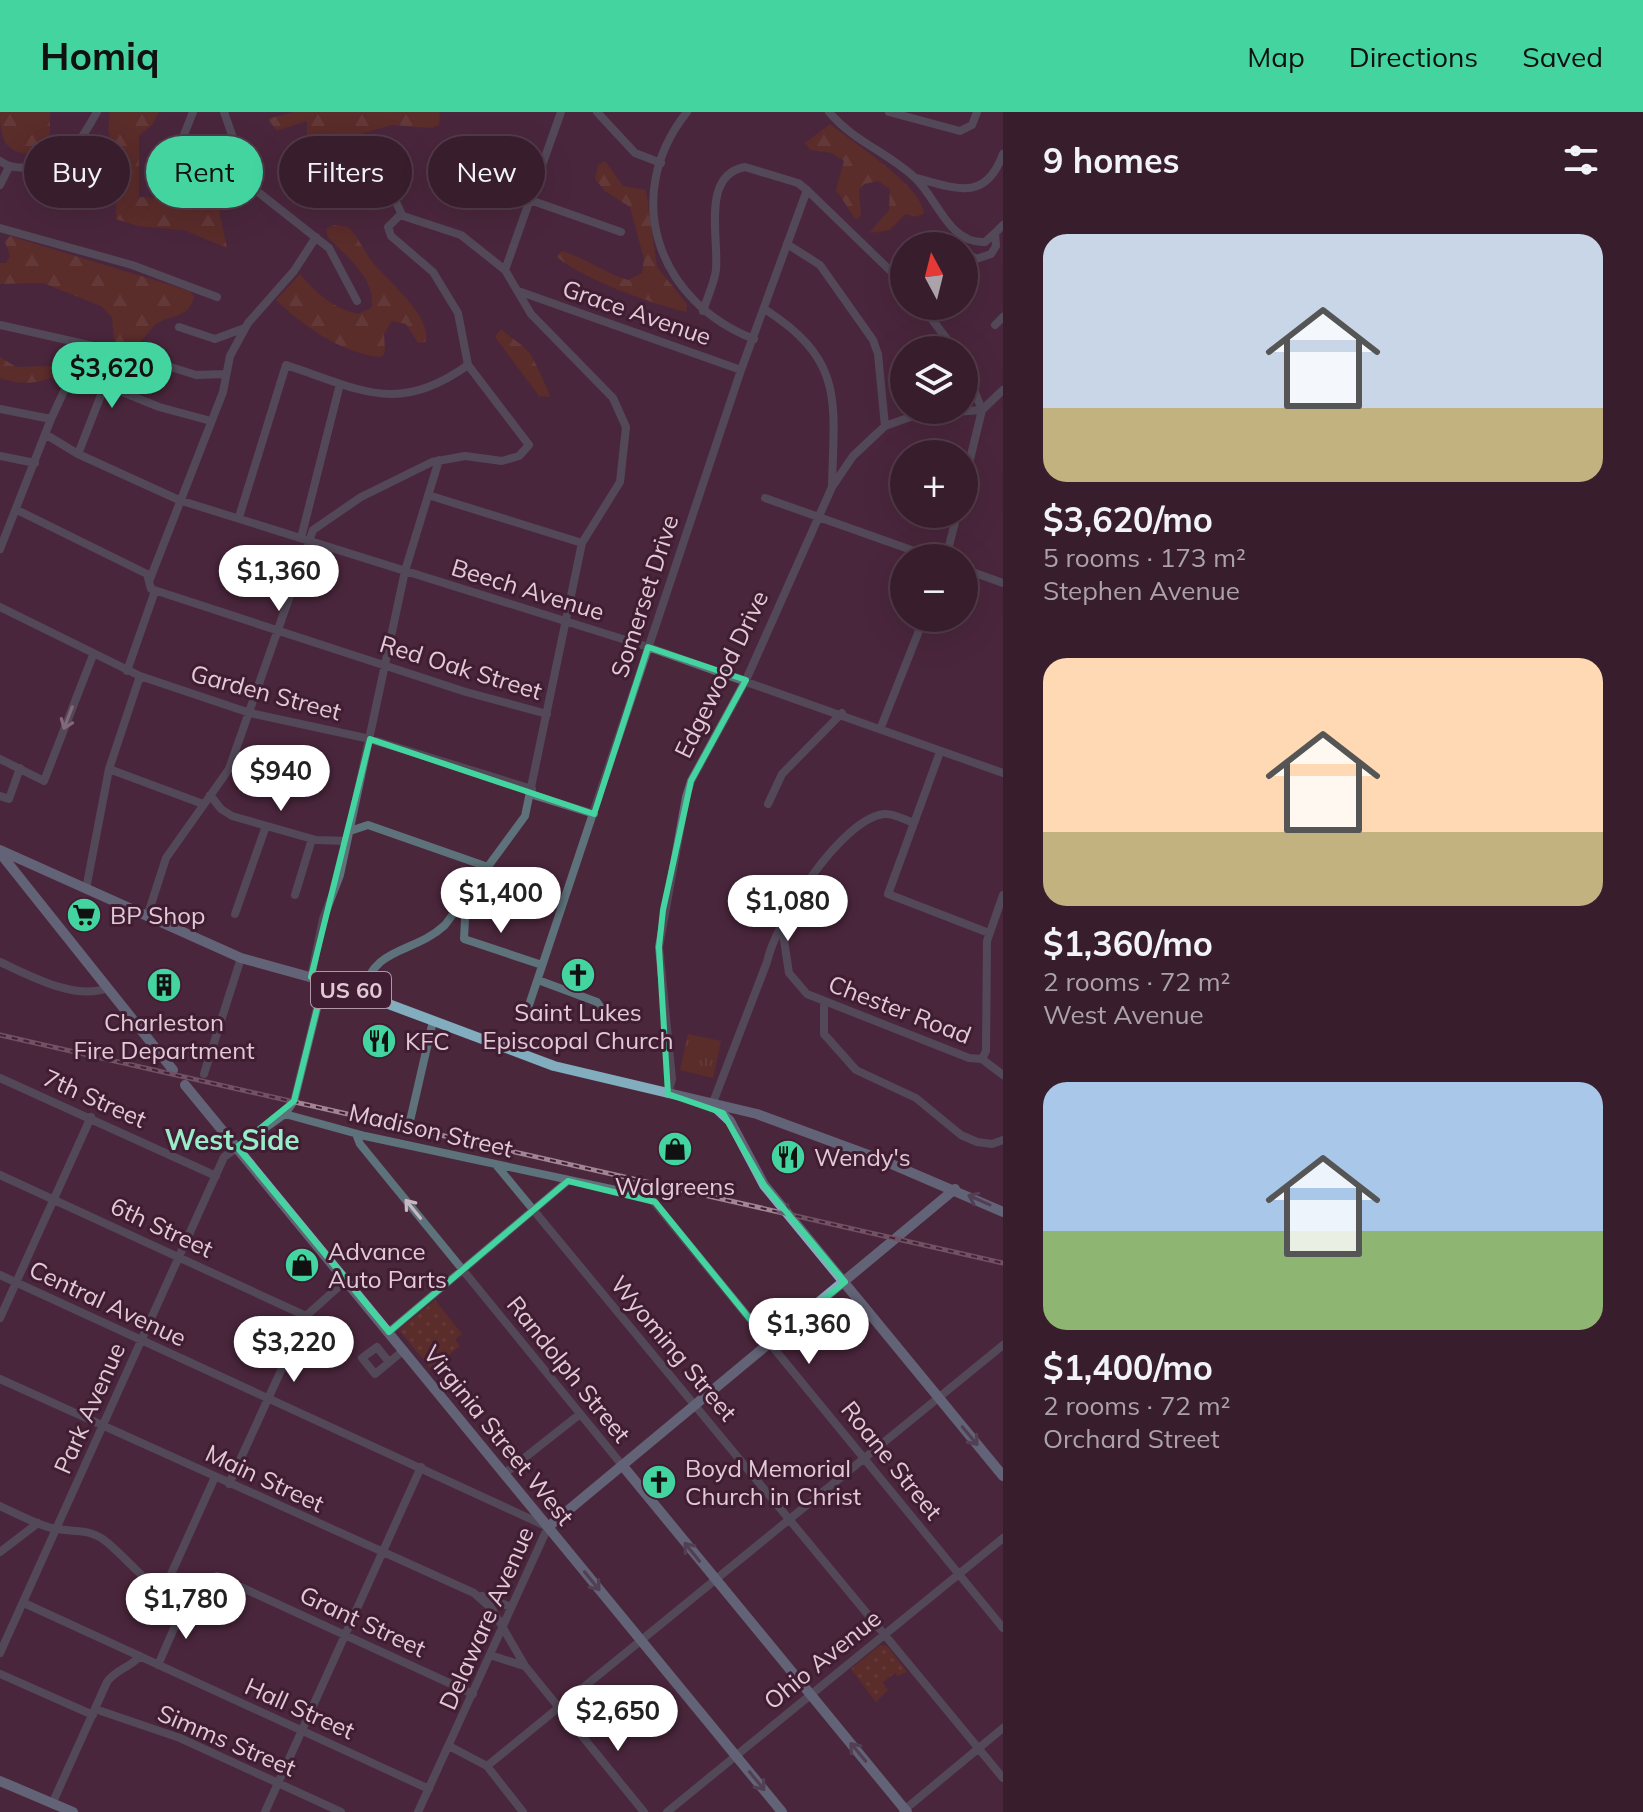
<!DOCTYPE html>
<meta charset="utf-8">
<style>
:root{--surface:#381d2d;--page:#432a39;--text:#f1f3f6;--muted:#aba2aa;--line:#523b49;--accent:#43d4a0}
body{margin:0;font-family:Mulish,sans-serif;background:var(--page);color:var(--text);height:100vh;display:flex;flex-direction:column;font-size:30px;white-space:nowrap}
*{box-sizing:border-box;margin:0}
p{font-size:26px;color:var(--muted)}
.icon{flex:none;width:44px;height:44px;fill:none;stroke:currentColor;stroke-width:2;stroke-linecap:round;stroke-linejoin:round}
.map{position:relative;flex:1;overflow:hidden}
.panel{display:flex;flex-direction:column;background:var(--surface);width:640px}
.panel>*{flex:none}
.banner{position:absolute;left:24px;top:24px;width:760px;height:72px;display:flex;gap:16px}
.needle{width:52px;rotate:353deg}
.tools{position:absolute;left:890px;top:120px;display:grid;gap:16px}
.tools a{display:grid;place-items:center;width:88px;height:88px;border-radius:50%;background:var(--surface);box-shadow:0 8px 32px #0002,0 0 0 2px var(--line);font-size:40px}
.price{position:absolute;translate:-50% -68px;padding:0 18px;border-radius:28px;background:#fff;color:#222;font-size:26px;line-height:52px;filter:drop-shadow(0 2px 4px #0008)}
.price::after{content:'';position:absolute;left:50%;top:48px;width:24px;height:18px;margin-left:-12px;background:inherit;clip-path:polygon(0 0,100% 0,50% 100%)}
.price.selected{background:var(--accent);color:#111}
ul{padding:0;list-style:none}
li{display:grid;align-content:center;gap:16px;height:424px;padding:0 40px}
li span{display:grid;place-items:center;height:248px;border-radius:24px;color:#555}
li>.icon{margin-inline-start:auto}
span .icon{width:144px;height:144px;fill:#fffc;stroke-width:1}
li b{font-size:34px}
h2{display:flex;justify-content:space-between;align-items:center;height:96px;padding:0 40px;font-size:34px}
.chip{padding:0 28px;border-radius:36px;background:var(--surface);box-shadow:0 8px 32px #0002,0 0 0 2px var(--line);font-size:28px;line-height:72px}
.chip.selected{background:var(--accent);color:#111}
header{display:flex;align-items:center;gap:48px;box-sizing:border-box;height:112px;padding:0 40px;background:var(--accent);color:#111}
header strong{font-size:38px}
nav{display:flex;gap:44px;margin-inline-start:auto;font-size:28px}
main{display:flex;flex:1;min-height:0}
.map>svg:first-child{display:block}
</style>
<header>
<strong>Homiq</strong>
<nav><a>Map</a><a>Directions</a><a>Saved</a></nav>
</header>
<main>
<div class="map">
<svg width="1003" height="1700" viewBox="0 0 1003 1700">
<defs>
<pattern id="grass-dots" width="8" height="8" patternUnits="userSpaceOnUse" patternTransform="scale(2)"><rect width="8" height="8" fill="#6d3316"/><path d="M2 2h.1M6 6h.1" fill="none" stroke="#824f37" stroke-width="1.8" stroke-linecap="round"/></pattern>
<pattern id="forest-firs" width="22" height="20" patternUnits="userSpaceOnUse" patternTransform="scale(2)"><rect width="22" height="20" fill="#6d3316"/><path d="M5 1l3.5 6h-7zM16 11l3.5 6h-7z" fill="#824f37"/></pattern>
<pattern id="park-tufts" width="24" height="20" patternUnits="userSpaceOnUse" patternTransform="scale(2)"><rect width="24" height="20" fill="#6d3316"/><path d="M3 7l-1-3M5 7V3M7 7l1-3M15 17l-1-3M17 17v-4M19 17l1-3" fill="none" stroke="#824f37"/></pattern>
</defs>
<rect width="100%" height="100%" fill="#4b273c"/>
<path fill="url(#grass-dots)" d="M 435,1188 L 462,1222 L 455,1227 L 460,1234 L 431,1257 L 399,1218 Z
M 880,1533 L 887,1534 L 907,1560 L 898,1564 L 895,1561 L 882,1571 L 888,1578 L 876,1590 L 851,1557 Z"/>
<path fill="url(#forest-firs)" d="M 0,0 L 50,0 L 50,29 L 40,41 C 7,44 0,31 0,0 Z
M 110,0 L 159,0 L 152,13 L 139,24 L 139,85 L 188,87 L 219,98 L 227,136 L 184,118 L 138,114 L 116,107 L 117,54 L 108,17 Z
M 293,0 L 440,0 L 439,13 L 432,16 L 392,13 L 325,32 L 320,38 L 320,53 L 307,62 L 307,9 L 277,19 L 268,7 Z
M 830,12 C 852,30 921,73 924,101 L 918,105 L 905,102 L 890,118 L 869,121 L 889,98 L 890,77 L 878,69 L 864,72 L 859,79 L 861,102 L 856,108 L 836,78 L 844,49 L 832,41 L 810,38 L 805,31 Z
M 605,49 L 623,74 L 646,78 L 657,155 L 686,191 L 687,200 C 654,193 580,166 556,144 L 562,139 C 585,146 605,161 628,168 L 642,161 L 644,147 L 630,95 L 605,79 L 595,67 L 598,53 Z
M 333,113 L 348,115 C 357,124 363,136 370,147 C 384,166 435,206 425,230 L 418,231 L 406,212 L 392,209 L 384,222 L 385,240 L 381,245 C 343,242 303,214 276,188 L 300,162 C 316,181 333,196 358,202 L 371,196 C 378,168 345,143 328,125 L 326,117 Z
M 10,124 L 190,179 L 194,185 C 188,209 168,201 154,214 C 147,221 144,228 135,233 L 128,235 L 114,229 L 112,205 L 101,194 L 43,171 L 0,172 L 0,151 L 6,151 L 10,144 L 5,130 Z
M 501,217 C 509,225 526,234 531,243 C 535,250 550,281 550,285 L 539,284 L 495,225 Z
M 0,245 L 16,255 L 55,254 L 57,262 C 40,273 18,273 0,266 Z"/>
<path fill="url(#park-tufts)" d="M 688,922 L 721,929 L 713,966 L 680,958 Z"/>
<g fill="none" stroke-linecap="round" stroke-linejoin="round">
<path stroke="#5d727a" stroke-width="8" d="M 224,0 L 238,40 L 258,80 L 329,136 L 357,189
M 597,0 L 635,41 L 661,51
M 687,0 C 620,84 658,190 754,227
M 829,0 C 853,29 887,40 914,65 C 937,85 948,132 985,130 L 995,121
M 889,0 L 960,19 L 972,13 L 977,0
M 0,49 C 10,56 17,55 29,56 C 67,57 80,29 97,0
M 439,56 L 621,120
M 170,58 L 193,0
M 373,64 L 397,92 L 402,103
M 916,66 C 956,76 985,91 1003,42
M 0,73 L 9,55
M 0,116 L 132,153 L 217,185
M 946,127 L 957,134
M 787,132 L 820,153 L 873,228 L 878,242 L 885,314
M 964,139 L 976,147 L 991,142 L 996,134 L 995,121 L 1003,113
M 505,158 L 561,0
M 521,180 L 741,258
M 922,194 L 955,238
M 766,198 C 845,249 834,290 832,374
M 703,199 C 707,186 714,172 716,158 C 719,125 701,63 745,55 L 798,71 L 807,78 L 904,172
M 0,213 L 133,243 L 196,263 L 225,262
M 995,213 L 1003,205
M 179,215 L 215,227 L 242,217
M 964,253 L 982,298 L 964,372
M 105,273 L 159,295 L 211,309
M 0,297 L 51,307
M 45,322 L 78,342 L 179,388 L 648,535 L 1003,661
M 78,342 L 117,242
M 0,344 L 35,351
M 428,383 L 582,431
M 765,386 L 934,446
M 17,398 L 147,462 L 151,477 L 466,580 L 547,602
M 239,405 L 286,253 C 360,277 397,304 468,253
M 301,426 L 340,272
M 0,437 L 51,307 L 85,234
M 946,446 L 957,402
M 964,457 L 1003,471
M 150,467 L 223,280 L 230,244 L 248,211 L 294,159 L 316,125
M 0,495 L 140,564 L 250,601 L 370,627 L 532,677
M 127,559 L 155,479
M 881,615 L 924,506
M 940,640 L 888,782 L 989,821
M 0,647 L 44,669 L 93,543
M 109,657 L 203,692
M 530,682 L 594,702
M 210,683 L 221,697 L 232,704 L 316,728 L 347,729
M 0,684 L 9,687 L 20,656
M 768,692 L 782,662 L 842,601
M 350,719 L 368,713 L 488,755
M 86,777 L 109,657 L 140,564
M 295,783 L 312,727
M 466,787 L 464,827 L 542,853
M 235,802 L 266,714
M 147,805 L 166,746 L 229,657 L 313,418 L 361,385 L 432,350 L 465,344 L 502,349 L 519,344 L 529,333 L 468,253 L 458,201 L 433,160 L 391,124 L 388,115 L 400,103 L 461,123 L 505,158 L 531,202 L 613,286 L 626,315 L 620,370 L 582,431 L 525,704 L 445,813 C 413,843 375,832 362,882
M 782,815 L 789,861 L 807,882 L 969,946 L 982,947
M 0,850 C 29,863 75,889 107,876
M 311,865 L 323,807 L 340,763 L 405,459 L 439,348
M 538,868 L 597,890 L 609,907
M 824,890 L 824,922 L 856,958 L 916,986 L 961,1023 L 977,1030 L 992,1032 L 1003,1028
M 525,905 L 741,258 L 807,78
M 982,947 L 986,939 L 987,829 L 1003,783
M 982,947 L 1003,963
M 204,962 L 241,846
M 0,966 L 216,1064
M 668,982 L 672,967 L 659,835 L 686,685 L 691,669 L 746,568 L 832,375 L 853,344 L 885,314 L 916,303 L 982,298 L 1003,278
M 712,993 L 767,850 C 775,811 841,707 884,702 C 894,701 905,708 914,711
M 285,1002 L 365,1024 L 644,1084 L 654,1090 L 1003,1516
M 410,1009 L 433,909
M 356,1022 L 360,1032 L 622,1353
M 497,1054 L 1003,1666
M 0,1063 L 306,1204
M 0,1163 L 548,1415 L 418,1700
M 0,1206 L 91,1005
M 389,1220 L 568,1069
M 389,1250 L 377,1235 L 362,1246 L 375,1262 L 404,1238
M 0,1267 L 474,1481 L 492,1497 L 525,1554 L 644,1700
M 504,1362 L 580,1302
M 229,1372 L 306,1204 L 345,1169
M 0,1394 C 15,1401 30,1409 45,1414 C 66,1422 85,1414 104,1428 C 128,1445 169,1503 204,1494 L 217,1464 L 473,1582
M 0,1440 L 38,1411
M 163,1480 L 215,1365
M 482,1484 L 511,1495
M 24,1491 L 429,1677
M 0,1541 L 224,1045 L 285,1002 L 294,989 L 324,868
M 490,1543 L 524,1554
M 158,1553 L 185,1491
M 0,1562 L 93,1603
M 95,1597 L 180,1626 L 341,1700
M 449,1634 L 487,1654 L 523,1700
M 487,1654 L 1003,1233
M 52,1692 L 107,1570 C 116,1557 130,1556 140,1544
M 903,1699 L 1003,1616
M 265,1700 L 421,1355
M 667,1700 L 1003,1426"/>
<path stroke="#82adbe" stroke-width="10" d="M 0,738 L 241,846 L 335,872 L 554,954 L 757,1002 L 882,1048 L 1003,1100
M 0,741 L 173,958
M 185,973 L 782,1700
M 715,995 L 730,1009 L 764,1073 L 1003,1364
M 622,1353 L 907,1700
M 548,1415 L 955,1077
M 0,1669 L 73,1700"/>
<g stroke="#a18595" stroke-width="5">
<path id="rail" d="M 0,923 L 1003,1151"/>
</g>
<use href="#rail" stroke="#401d32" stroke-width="2" stroke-dasharray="6" stroke-linecap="butt"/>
</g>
<defs><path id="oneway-shaft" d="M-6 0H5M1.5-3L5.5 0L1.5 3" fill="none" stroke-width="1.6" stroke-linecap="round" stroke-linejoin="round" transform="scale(2)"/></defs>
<g stroke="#c7b8c4">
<use href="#oneway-shaft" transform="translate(68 606) rotate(111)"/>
<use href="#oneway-shaft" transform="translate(413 1097) rotate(-129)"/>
</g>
<g stroke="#5e5e71">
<use href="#oneway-shaft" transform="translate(979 1088) rotate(-156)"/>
<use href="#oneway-shaft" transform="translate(781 1094) rotate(51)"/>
<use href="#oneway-shaft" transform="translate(970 1324) rotate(50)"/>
<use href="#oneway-shaft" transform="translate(692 1440) rotate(-129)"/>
<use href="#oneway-shaft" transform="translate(592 1469) rotate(51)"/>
<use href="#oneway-shaft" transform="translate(858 1640) rotate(-130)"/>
<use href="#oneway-shaft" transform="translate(757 1669) rotate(51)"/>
</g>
<path d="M0 0H1003V1700H0ZM 648,535 L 746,568 L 691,669 L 663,798 L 659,835 L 668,982 L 723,1001 L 764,1073 L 845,1170 L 770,1232 L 655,1090 L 568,1069 L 389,1220 L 237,1035 L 294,989 L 324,868 L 311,865 L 370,627 L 594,702 Z" fill="#4b273c" fill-opacity=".55" fill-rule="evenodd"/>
<path fill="none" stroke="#43d4a0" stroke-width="6" stroke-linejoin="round" d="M 648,535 L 746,568 L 691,669 L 663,798 L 659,835 L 668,982 L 723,1001 L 764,1073 L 845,1170 L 770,1232 L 655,1090 L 568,1069 L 389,1220 L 237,1035 L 294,989 L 324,868 L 311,865 L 370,627 L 594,702 Z"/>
<defs>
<g id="supermarket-disc" transform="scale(1.8)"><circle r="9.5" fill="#43d4a0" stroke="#401d32"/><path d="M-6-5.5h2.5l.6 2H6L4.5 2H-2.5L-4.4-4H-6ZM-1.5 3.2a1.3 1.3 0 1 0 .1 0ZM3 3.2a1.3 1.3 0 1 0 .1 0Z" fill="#111"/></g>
<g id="church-disc" transform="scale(1.8)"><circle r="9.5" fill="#43d4a0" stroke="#401d32"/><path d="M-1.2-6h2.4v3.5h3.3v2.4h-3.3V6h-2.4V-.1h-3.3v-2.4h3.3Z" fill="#111"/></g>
<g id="building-disc" transform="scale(1.8)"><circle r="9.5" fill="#43d4a0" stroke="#401d32"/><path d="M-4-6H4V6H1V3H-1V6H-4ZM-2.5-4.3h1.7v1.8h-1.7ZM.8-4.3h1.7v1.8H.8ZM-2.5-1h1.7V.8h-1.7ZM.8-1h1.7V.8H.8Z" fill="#111"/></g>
<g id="restaurant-disc" transform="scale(1.8)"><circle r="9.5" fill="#43d4a0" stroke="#401d32"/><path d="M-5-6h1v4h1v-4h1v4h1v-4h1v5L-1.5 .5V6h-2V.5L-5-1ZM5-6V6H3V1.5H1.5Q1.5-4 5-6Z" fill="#111"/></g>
<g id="shop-disc" transform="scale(1.8)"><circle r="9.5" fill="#43d4a0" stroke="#401d32"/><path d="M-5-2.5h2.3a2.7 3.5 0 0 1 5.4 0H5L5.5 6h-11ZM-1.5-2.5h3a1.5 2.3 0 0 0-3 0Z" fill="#111"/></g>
</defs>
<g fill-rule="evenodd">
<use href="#supermarket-disc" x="84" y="803"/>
<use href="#church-disc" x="578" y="863"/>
<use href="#building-disc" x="164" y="873"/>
<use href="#restaurant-disc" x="379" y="929"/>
<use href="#shop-disc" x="675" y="1037"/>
<use href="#restaurant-disc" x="788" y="1045"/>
<use href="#shop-disc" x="302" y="1153"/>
<use href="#church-disc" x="659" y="1370"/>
</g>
<g text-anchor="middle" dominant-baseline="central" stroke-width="6" stroke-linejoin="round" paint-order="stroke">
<rect fill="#401d32" stroke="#b196a5" stroke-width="2" x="311" y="860" width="80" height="36" rx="6"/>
<g font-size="22" font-weight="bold" fill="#e1cad6">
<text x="351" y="878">US 60</text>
</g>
<g font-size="24" fill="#e1cad6" stroke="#401d32">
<text transform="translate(637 200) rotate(19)">Grace Avenue</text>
<text transform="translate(528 477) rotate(17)">Beech Avenue</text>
<text transform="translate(644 484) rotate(-72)">Somerset Drive</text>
<text transform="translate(461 555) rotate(17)">Red Oak Street</text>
<text transform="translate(721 562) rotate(-64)">Edgewood Drive</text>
<text transform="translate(266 580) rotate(15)">Garden Street</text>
<text transform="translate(900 897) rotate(21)">Chester Road</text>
<text transform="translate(95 986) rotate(24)">7th Street</text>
<text transform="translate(431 1018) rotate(13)">Madison Street</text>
<text transform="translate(162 1115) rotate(25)">6th Street</text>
<text transform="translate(108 1191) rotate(25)">Central Avenue</text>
<text transform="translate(674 1236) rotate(50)">Wyoming Street</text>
<text transform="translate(569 1257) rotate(51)">Randolph Street</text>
<text transform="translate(89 1296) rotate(-66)">Park Avenue</text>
<text transform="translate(499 1323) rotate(51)">Virginia Street West</text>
<text transform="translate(892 1348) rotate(51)">Roane Street</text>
<text transform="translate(265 1366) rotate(25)">Main Street</text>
<text transform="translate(486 1506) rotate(-66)">Delaware Avenue</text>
<text transform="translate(363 1509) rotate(25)">Grant Street</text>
<text transform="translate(822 1547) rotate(-39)">Ohio Avenue</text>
<text transform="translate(300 1596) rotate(24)">Hall Street</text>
<text transform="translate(227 1628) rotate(23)">Simms Street</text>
</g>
<g font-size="24" fill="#e1cad6" stroke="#401d32" text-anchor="start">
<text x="110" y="803">BP Shop</text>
<text x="578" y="900" text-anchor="middle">Saint Lukes<tspan x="578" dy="28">Episcopal Church</tspan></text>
<text x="164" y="910" text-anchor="middle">Charleston<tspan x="164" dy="28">Fire Department</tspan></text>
<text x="405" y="929">KFC</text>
<text x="814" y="1045">Wendy's</text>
<text x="675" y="1074" text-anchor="middle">Walgreens</text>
<text x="328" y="1139">Advance<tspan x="328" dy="28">Auto Parts</tspan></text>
<text x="685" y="1356">Boyd Memorial<tspan x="685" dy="28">Church in Christ</tspan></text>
</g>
<g font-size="28" font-weight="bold" fill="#96edc7" stroke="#401d32">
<text x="232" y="1027">West Side</text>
</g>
</g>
</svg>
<div class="tools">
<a><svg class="needle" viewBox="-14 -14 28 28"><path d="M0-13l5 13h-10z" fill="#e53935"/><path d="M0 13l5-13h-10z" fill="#aba2aa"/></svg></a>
<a><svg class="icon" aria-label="layers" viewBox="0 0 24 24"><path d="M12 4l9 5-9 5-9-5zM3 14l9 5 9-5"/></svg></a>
<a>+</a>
<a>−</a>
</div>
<b class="price selected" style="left:112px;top:298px">$3,620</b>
<b class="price" style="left:279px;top:501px">$1,360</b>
<b class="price" style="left:281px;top:701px">$940</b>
<b class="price" style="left:501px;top:823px">$1,400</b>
<b class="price" style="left:788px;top:831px">$1,080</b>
<b class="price" style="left:809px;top:1254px">$1,360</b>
<b class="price" style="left:294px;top:1272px">$3,220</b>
<b class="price" style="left:186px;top:1529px">$1,780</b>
<b class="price" style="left:618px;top:1641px">$2,650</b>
<div class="banner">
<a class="chip">Buy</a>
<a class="chip selected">Rent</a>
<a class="chip">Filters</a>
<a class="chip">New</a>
</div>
</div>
<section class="panel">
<h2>9 homes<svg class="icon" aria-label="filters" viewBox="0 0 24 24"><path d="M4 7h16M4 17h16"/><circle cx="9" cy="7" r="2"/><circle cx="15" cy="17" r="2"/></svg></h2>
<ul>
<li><span style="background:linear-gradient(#c9d6e8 70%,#c2b280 0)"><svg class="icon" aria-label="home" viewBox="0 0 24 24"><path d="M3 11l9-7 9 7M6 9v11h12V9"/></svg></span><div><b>$3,620/mo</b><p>5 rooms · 173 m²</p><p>Stephen Avenue</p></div></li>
<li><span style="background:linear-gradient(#ffd9b3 70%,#c2b280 0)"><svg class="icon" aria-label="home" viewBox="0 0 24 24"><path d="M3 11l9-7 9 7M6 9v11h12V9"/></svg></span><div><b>$1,360/mo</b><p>2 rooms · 72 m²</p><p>West Avenue</p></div></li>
<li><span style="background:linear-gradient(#a9c7e8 60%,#8fb573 0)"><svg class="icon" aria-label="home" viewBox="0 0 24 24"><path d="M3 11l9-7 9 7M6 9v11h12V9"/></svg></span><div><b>$1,400/mo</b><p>2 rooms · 72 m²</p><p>Orchard Street</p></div></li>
</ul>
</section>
</main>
